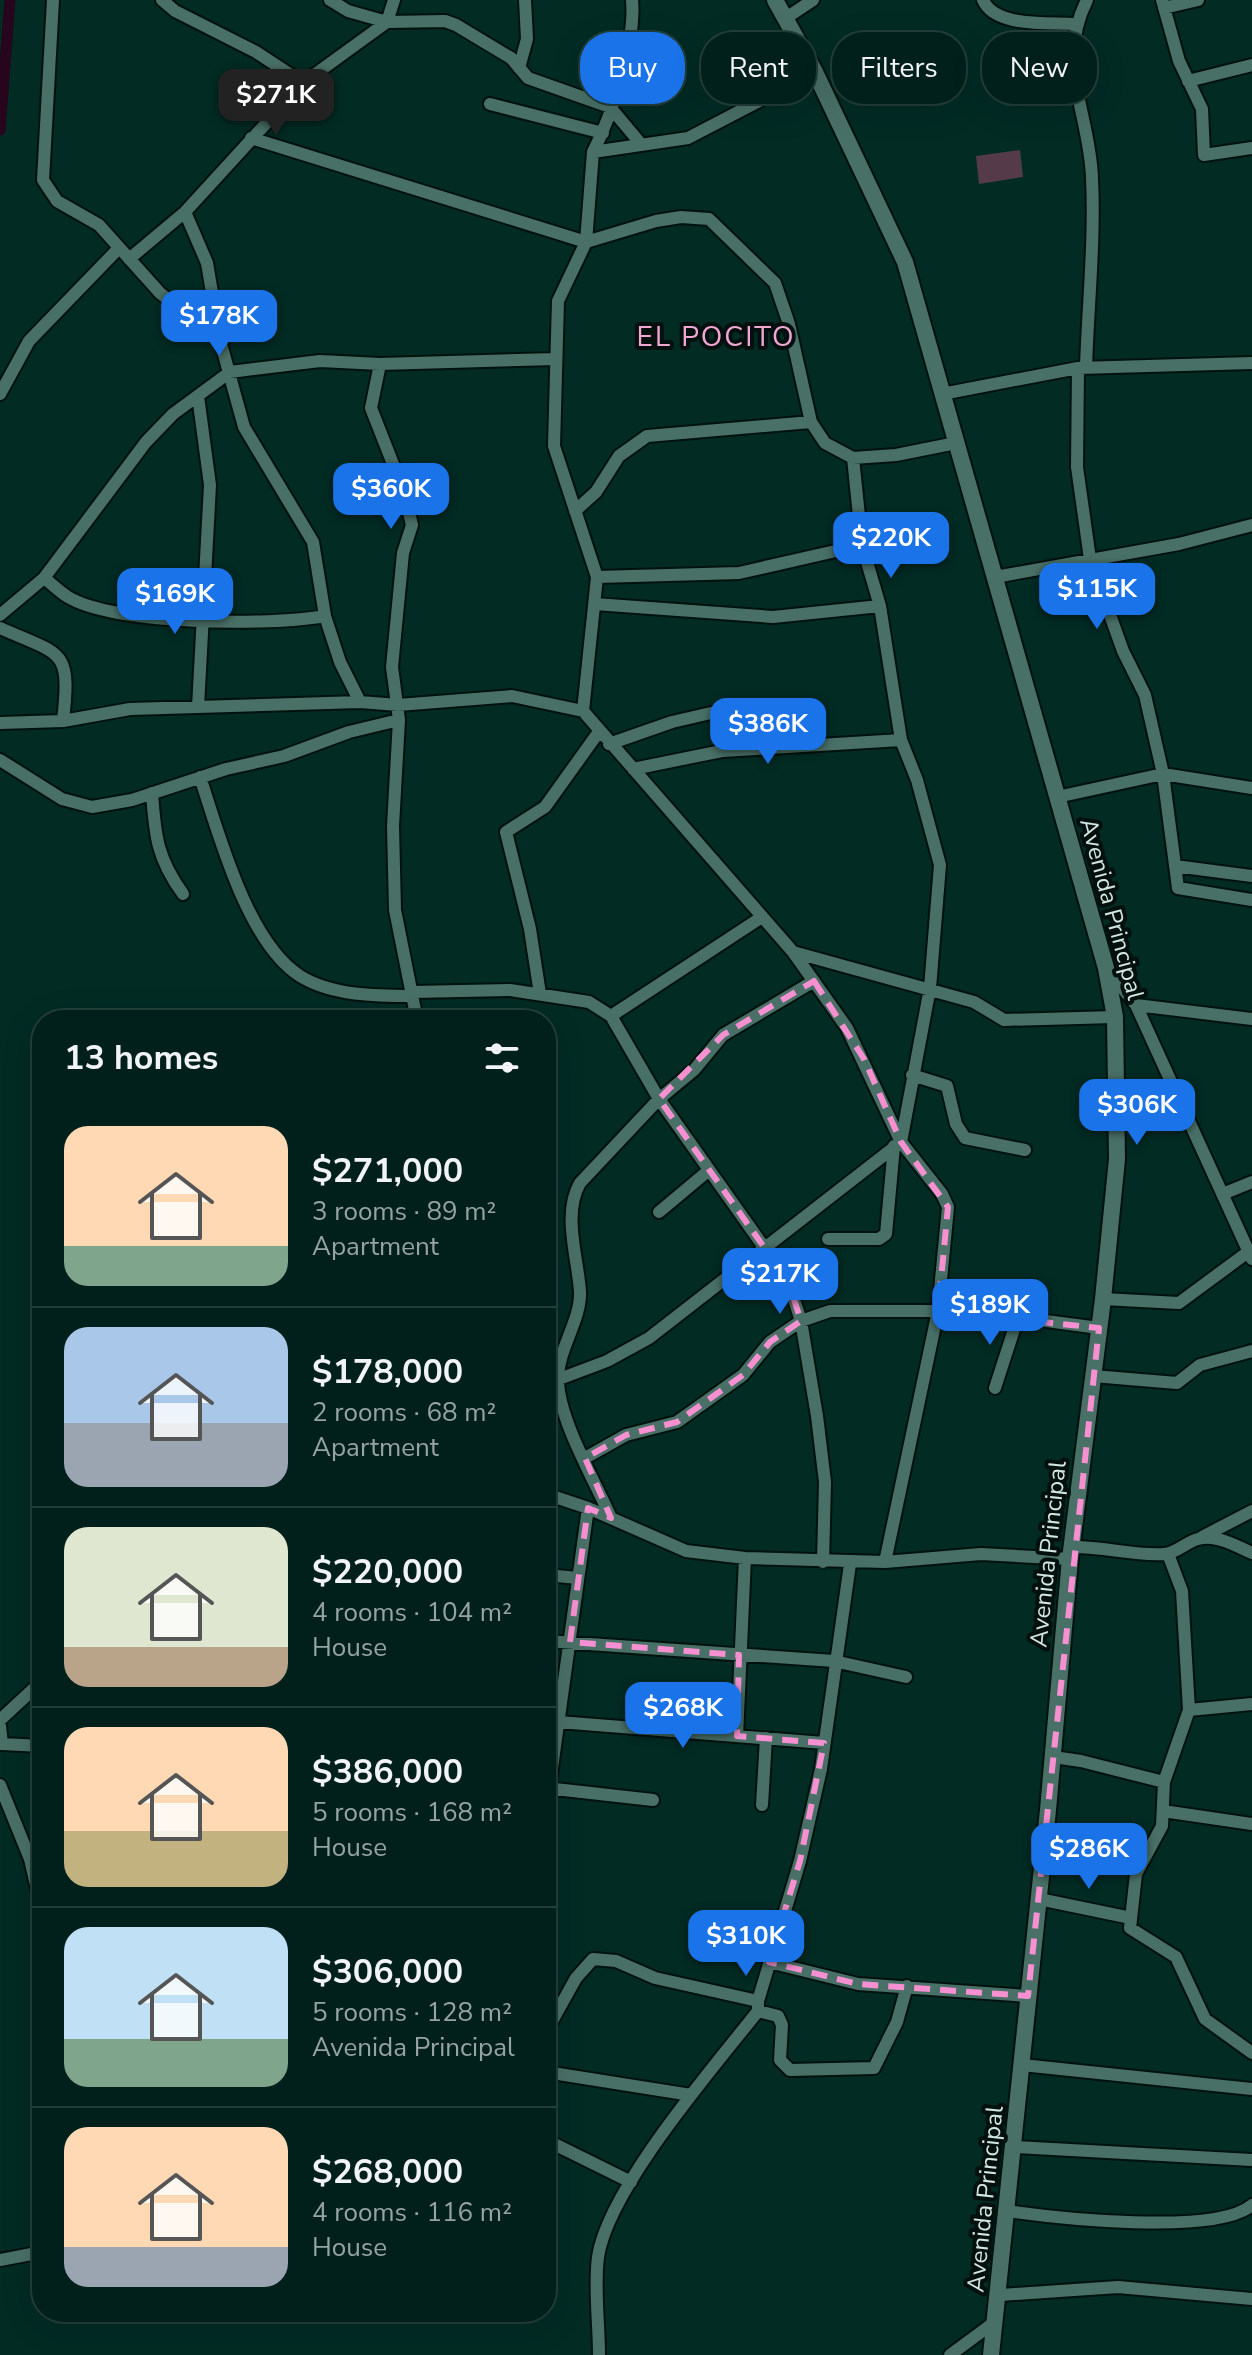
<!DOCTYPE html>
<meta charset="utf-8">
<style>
:root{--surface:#02201b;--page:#0c2824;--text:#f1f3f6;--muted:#96a3a3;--line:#233e3a;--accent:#1a73e8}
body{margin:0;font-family:"Nunito Sans",sans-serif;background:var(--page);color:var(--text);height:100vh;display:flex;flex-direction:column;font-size:30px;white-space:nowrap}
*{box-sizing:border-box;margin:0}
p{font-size:26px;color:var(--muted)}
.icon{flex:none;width:44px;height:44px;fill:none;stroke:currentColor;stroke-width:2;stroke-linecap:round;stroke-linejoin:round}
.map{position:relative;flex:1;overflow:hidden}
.panel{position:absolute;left:32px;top:1010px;width:524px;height:1312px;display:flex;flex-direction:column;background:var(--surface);border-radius:32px;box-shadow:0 8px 32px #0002,0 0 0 2px var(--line)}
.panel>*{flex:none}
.banner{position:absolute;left:580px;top:32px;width:552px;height:72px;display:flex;gap:16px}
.price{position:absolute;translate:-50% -68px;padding:0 18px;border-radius:16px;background:var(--accent);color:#fff;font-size:26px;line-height:52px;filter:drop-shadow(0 2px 4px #0008)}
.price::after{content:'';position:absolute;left:50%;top:48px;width:24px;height:18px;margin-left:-12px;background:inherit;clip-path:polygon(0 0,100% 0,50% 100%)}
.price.current{background:#222;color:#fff}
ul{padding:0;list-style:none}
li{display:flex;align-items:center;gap:24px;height:200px;padding:0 32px}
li+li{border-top:2px solid var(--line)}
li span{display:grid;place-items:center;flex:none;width:224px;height:160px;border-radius:24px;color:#555}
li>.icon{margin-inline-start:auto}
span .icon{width:96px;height:96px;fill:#fffc;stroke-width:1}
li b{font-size:34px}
h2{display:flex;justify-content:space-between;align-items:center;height:96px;padding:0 32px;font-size:34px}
.pill{padding:0 28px;border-radius:32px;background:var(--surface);box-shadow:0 8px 32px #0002,0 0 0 2px var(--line);font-size:28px;line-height:72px}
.pill.current{background:var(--accent);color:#fff}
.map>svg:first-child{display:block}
</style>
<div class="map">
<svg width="1252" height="2355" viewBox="0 0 1252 2355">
<rect width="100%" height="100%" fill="#022b24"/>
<path fill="#553b4a" d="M 1020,150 L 1023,177 L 979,184 L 976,156 Z"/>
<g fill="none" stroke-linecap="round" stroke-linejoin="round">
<path stroke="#27051c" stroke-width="11" d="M 0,130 L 10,0"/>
<g stroke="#00120d" stroke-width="16">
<path id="minor" d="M 53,0 L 43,180 L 57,201 L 99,225 L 160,293 L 220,340 L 244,427 L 313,542 L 325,616 L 340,662 L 360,702
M 162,0 L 175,11 L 256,52 L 303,83
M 330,0 L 348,11 L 387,22 L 445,21 L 456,25 L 511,58 L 528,78 L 610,107 L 641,144
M 983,0 C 995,28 1049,22 1075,24
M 1162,0 L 1179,61 L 1202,109 L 1204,155 L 1252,148
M 1164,8 L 1198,0
M 786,18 L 813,0
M 519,68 L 527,39 L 525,0
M 1188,81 L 1252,65
M 490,104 L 603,133
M 251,138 L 586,242 L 656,221 L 681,217 L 709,219 L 775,283 L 789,324 L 811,422 L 825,443 L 853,458 L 862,545 L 880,606 L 901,740 L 917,780 L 940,865 L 930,988 L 901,1142 L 649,1338 L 607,1361 L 546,1384
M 593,152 C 612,115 636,41 632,0
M 185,212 L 207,263 L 220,340
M 129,259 L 185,212 L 303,83 L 387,22 L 394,0
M 380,364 L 371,408 L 404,492 L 412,525 L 403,553 L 392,667 L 399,720 L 393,826 L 395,910 L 417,1020
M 1086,367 C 1088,305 1095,241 1092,178 C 1090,114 1055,63 1087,0
M 1078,368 L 1077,467 L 1090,559 L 1123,651 L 1145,695 L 1163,774 L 1178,888 L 1252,900
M 0,394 L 29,341 L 119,248
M 942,394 L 1078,368 L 1252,363
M 853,458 L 896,455 L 956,443
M 575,511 L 596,492 L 619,456 L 647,436 L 811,422
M 597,577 L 739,573 L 862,545
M 995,577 L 1179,544 L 1252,525
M 44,578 C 52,584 60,592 68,597 C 115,625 270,626 325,616
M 595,604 L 773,617 L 880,606
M 0,615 L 44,578 L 146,442 L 173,414 L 230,372 L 320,361 L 380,364 L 556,359
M 0,628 C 63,656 71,648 63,721
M 198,707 L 210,485 L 198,396
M 583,711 L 597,577 L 554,446 L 558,301 L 586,242 L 593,152 L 688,138 L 815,72
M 0,723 L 63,721 L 130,709 L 360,702 L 398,705 L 512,696 L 583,711 L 793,952 L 847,1028 L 901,1142 L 942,1194 L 948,1207 L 938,1311 L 830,1311 L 801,1321 L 770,1342 L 743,1375 L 677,1422 L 626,1435 L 585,1458
M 609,744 L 672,722 L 737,707
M 0,760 L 62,799 L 92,807 L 132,800 L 226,769 L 284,756 L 349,732 L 399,720
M 633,769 L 722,751 L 901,740
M 200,777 C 219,834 247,942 300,976 C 332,996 377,996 413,996
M 152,793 C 155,836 157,858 183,894
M 1057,797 L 1163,774 L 1252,788
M 1175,866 L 1252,876
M 793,952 L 974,1002 L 1004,1020 L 1115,1017
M 1106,968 L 1136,1005 L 1252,1259
M 412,992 L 510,990 L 589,1002 L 611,1016 L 659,1099 L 788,1281 L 801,1321 L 817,1416 L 825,1482 L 823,1562
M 540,994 L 530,929 L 506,832 L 545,807 L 598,733
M 1136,1005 L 1252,1019
M 611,1016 L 762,917
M 912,1075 L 947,1086 L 956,1124 L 965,1138 L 1025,1150
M 1225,1193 L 1252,1182
M 659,1212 L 708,1171
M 828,1239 L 879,1239 L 886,1234 L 894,1146
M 1103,1299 L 1179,1303 L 1248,1252
M 1093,1376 L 1177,1383 L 1200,1365 L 1252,1351
M 995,1388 L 1018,1317
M 546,1494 L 588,1508 L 686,1551 L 745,1558 L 885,1562
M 611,1518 C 595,1481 559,1420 558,1381 C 557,1350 581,1321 580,1292 C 578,1258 562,1214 580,1183 L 659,1099 L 694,1070 L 723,1035 L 814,981
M 1202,1537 L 1252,1511
M 1071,1547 C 1103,1546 1132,1556 1164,1554 C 1177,1553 1186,1542 1198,1539 C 1216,1534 1236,1546 1252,1553
M 1168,1554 L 1182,1591 L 1189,1710 L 1164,1782 L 1162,1826 L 1136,1874 L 1130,1928 L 1176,1957 L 1205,2019 L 1252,2053
M 1070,1559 L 981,1554 L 885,1562 L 938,1311 L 986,1313 L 1099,1328
M 546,1575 L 578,1578
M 546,1641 L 834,1661 L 906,1677
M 1189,1710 L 1252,1704
M 0,1720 L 42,1681
M 546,1721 L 824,1743
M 0,1726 L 2,1744 L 42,1746
M 737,1736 L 745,1558
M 1053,1757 L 1081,1761 L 1164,1782
M 0,1785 L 30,1859 L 42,1911
M 546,1788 L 653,1800
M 762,1805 L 766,1738
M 546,1811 L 588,1508
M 1163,1811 L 1252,1824
M 1039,1899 L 1131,1918
M 769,1962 L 858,1984 L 1028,1996
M 758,2011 L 778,2016 L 782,2025 L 780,2060 L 790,2070 L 874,2068 L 897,2022 L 907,1986
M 546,2032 L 576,1978 L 593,1959 L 616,1961 L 655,1978 L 758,2001
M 1022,2065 L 1252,2089
M 546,2072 L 691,2095
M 546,2140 L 631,2182
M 1014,2147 L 1252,2160
M 1007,2211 C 1055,2218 1216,2236 1252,2205
M 0,2260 L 42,2252
M 1000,2295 L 1118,2287 L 1252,2299
M 599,2355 C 599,2323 594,2288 598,2257 C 608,2189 714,2067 758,2011 L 758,2001 L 800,1861 L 821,1769 L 850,1564
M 950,2355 L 996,2321"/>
</g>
<g stroke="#00120d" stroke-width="20">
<path id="secondary" d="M 775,0 L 815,72 L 905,262 L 1106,968 L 1115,1017 L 1117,1159 L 1103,1299 L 1070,1559 L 1048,1810 L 991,2355"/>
</g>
<use href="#minor" stroke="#497067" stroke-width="12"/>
<use href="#secondary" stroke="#497067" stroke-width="16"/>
</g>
<path fill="none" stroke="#f690d0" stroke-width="6" stroke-dasharray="16 10" stroke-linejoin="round" d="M 814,981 L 864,1059 L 901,1142 L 948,1207 L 938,1311 L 1099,1328 L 1028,1996 L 858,1984 L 769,1962 L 800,1861 L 824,1743 L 737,1736 L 739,1655 L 570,1642 L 588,1508 L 611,1518 L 585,1458 L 626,1435 L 677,1422 L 743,1375 L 770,1342 L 801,1321 L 788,1281 L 659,1099 L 723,1035 Z"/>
<g text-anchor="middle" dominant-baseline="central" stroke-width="8" stroke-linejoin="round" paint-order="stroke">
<g font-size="24" fill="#d2e7e1" stroke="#03100d">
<text transform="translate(1112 909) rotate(75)">Avenida Principal</text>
<text transform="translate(1048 1554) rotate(-84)">Avenida Principal</text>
<text transform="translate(985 2199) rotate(-84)">Avenida Principal</text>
</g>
<g font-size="28" letter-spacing="2" fill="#f0a8d3" stroke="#03100d">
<text x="716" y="337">EL POCITO</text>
</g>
</g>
</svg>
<b class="price current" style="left:276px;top:137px">$271K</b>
<b class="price" style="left:219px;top:358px">$178K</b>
<b class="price" style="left:391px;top:531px">$360K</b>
<b class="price" style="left:891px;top:580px">$220K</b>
<b class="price" style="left:1097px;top:631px">$115K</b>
<b class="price" style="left:175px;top:636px">$169K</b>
<b class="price" style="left:768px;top:766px">$386K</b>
<b class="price" style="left:1137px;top:1147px">$306K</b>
<b class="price" style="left:780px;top:1316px">$217K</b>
<b class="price" style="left:990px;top:1347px">$189K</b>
<b class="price" style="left:683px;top:1750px">$268K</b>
<b class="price" style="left:1089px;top:1891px">$286K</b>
<b class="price" style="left:746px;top:1978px">$310K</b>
<div class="banner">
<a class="pill current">Buy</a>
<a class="pill">Rent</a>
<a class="pill">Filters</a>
<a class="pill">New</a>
</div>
<section class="panel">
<h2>13 homes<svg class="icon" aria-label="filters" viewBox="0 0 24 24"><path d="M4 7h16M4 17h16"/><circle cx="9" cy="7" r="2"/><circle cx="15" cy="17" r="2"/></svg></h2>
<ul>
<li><span style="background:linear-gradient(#ffd9b3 75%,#7fa58c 0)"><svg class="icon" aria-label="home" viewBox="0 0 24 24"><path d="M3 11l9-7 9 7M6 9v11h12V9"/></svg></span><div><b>$271,000</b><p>3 rooms · 89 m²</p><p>Apartment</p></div></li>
<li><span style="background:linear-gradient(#a9c7e8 60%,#9aa5b1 0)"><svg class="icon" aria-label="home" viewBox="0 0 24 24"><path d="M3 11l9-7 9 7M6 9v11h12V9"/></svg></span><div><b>$178,000</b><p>2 rooms · 68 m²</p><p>Apartment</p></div></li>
<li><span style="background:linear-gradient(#dfe7d0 75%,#b9a48a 0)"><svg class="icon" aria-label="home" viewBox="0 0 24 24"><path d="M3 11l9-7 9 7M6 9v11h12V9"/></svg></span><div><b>$220,000</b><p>4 rooms · 104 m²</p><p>House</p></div></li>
<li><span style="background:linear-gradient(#ffd9b3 65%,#c2b280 0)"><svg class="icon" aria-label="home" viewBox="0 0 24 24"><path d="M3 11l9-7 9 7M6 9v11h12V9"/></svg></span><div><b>$386,000</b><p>5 rooms · 168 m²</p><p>House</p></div></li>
<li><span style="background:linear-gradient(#bfe0f5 70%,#7fa58c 0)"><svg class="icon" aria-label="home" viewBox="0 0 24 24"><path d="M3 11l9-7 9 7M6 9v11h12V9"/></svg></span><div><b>$306,000</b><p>5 rooms · 128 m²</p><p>Avenida Principal</p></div></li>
<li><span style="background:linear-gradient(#ffd9b3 75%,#9aa5b1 0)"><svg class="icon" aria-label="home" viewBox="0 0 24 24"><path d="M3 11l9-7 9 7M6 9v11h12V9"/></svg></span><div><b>$268,000</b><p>4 rooms · 116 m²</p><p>House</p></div></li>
</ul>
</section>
</div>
